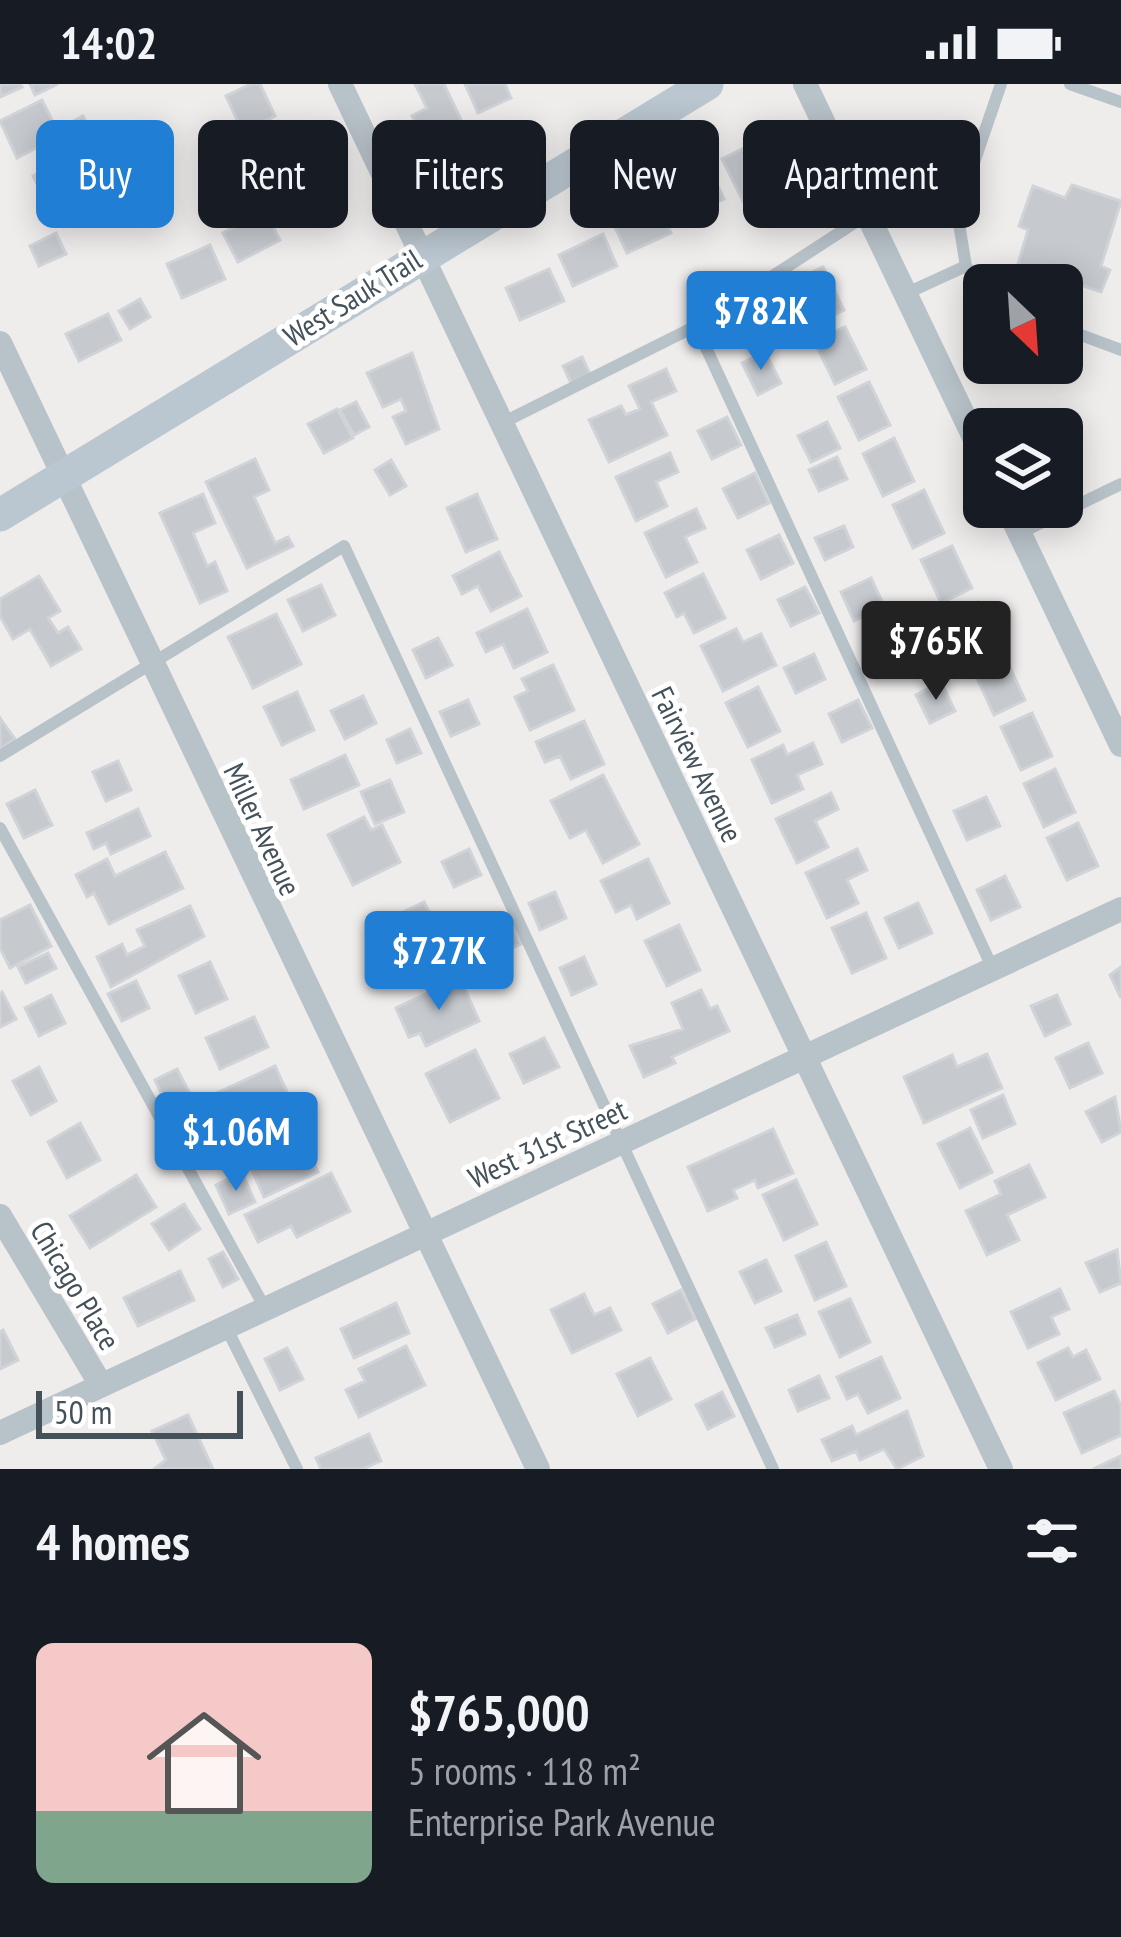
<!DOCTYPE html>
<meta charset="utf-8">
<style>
:root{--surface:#171b24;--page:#20242c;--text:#f1f3f6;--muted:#9ea1a6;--line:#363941;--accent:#207fd5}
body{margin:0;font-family:"PT Sans Narrow",sans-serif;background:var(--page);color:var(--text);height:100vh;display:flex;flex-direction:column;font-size:45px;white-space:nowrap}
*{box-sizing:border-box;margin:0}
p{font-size:39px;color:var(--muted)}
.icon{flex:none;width:66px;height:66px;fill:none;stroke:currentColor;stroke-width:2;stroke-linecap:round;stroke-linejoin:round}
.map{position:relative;height:1385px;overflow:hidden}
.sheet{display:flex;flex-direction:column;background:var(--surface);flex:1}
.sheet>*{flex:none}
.top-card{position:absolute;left:36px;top:36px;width:1050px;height:108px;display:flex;gap:24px}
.needle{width:78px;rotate:155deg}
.tools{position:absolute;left:963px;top:180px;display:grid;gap:24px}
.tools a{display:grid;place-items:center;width:120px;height:120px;border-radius:18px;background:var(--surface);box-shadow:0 6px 30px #0003;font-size:60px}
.scale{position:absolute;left:36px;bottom:30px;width:207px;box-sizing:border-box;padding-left:12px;border:6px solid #455159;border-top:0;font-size:33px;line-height:42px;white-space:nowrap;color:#455159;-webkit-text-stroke:9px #fff;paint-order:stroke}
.price{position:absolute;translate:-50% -102px;padding:0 27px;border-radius:12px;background:var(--accent);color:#fff;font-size:39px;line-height:78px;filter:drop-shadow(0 3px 6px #0008)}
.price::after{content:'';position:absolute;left:50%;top:72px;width:36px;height:27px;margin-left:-18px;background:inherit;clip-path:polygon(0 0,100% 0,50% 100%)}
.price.selected{background:#222;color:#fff}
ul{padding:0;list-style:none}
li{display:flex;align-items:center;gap:36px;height:300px;padding:0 36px}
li+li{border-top:3px solid var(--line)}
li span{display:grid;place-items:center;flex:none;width:336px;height:240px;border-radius:18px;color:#555}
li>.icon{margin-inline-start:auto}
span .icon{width:144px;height:144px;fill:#fffc;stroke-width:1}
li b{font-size:51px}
h2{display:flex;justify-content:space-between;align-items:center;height:144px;padding:0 36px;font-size:51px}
.tag{padding:0 42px;border-radius:18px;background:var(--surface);box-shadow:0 6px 30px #0003;font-size:42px;line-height:108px}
.tag.selected{background:var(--accent);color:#fff}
.status{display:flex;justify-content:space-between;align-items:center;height:84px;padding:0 60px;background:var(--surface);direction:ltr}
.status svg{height:33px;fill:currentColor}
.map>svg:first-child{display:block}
</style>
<div class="status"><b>14:02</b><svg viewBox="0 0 49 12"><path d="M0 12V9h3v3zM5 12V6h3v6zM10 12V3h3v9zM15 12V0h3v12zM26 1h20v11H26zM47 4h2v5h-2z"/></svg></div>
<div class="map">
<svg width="1121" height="1385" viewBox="0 0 1121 1385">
<rect width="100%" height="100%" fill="#efecec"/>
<path fill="#c6cacf" stroke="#d0d3d8" stroke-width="3" d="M 0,0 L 20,0 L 22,3 L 0,13 Z
M 30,0 L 58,0 L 35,11 Z
M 251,0 L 260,0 L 275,32 L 243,48 L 226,12 Z
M 415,0 L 444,0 L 464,42 L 426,60 L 412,32 L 427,24 Z
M 465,0 L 505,0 L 511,14 L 478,29 Z
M 42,16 L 60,52 L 17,74 L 0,37 Z
M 83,32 L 94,53 L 69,65 L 59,45 Z
M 138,59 L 152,88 L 123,102 L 109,73 Z
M 311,60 L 341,120 L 299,141 L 284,109 L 301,101 L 287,72 Z
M 744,64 L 752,80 L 778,68 L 807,125 L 774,142 L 762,118 L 747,125 L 722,75 Z
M 68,74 L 85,106 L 49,124 L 33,92 Z
M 258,81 L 269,105 L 248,116 L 236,92 Z
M 709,84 L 724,115 L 680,136 L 665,104 Z
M 1072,101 L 1121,117 L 1101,182 L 1110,186 L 1101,208 L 1018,180 L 1028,146 L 1019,142 L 1033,102 L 1065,114 Z
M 656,118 L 671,149 L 627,169 L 613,139 Z
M 265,127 L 280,156 L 238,178 L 223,149 Z
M 56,149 L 66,170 L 39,182 L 30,162 Z
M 603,150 L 617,182 L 573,202 L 559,171 Z
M 210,161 L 225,195 L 182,214 L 167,180 Z
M 823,183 L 844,226 L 813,241 L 792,198 Z
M 549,185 L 564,217 L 520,236 L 506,204 Z
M 140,215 L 150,233 L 130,245 L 119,227 Z
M 108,230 L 121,256 L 79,277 L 66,250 Z
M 845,243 L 866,285 L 835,300 L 814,257 Z
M 765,268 L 781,299 L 758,311 L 742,279 Z
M 412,269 L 439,345 L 406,360 L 393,333 L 406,327 L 401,315 L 383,323 L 367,289 Z
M 582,273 L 590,290 L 571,299 L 563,282 Z
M 666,285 L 676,307 L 651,318 L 667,351 L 609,378 L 589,336 L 621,322 L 626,331 L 640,325 L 629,302 Z
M 869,298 L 890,341 L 859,356 L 838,313 Z
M 356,318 L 369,343 L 354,351 L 340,326 Z
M 337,325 L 353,354 L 324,369 L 308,340 Z
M 727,333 L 741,361 L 712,375 L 698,347 Z
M 827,338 L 840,364 L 811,378 L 798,352 Z
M 894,354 L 914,397 L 883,412 L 863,370 Z
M 670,369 L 678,388 L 656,398 L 667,422 L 636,437 L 616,393 Z
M 837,373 L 847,395 L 819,407 L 809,386 Z
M 255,375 L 269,406 L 254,413 L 275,459 L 288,453 L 293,462 L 247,484 L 206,398 Z
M 391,376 L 406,402 L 390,411 L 375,386 Z
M 755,389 L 769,419 L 738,434 L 723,405 Z
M 924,406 L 944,449 L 913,464 L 893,421 Z
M 203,410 L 215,439 L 193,449 L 207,482 L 215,478 L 227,507 L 200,519 L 160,429 Z
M 477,410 L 497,455 L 466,468 L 447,424 Z
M 696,425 L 705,444 L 685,453 L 697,478 L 666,493 L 645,449 Z
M 844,442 L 853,463 L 825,476 L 815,454 Z
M 779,451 L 793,479 L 761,495 L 747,466 Z
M 952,462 L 972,504 L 941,519 L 921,476 Z
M 499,468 L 521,512 L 491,527 L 478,502 L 462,510 L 453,492 Z
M 703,490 L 725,534 L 694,549 L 684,529 L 677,533 L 665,509 Z
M 39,492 L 60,527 L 48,534 L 58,549 L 68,543 L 81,565 L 51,582 L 30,545 L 13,555 L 0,532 L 0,515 Z
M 871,494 L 884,522 L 854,537 L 841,508 Z
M 321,501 L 335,531 L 303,547 L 288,516 Z
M 805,503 L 819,529 L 791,542 L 778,516 Z
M 978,518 L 998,561 L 967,576 L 946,533 Z
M 527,525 L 547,568 L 514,584 L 503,560 L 486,568 L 477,549 Z
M 276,530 L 301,580 L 253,604 L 228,553 Z
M 919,539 L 928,560 L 901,572 L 891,551 Z
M 736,545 L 743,558 L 761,550 L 776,581 L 723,607 L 701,562 Z
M 438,554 L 452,581 L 426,594 L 413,566 Z
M 814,570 L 825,595 L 796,609 L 784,584 Z
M 1005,573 L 1025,616 L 994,631 L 974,588 Z
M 553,581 L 574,626 L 530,646 L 515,613 L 528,607 L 522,595 Z
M 941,598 L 955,627 L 930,639 L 916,611 Z
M 758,603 L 780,647 L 748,663 L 726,619 Z
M 297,608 L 314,646 L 282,661 L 264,623 Z
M 363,612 L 376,639 L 345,655 L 331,627 Z
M 468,616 L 479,640 L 451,652 L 440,628 Z
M 858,616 L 872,644 L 842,658 L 829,630 Z
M 1032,629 L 1052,672 L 1021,686 L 1001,643 Z
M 0,634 L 15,655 L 0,665 Z
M 584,637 L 604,680 L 571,695 L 560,672 L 545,678 L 536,658 Z
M 410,645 L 421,669 L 397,679 L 387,656 Z
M 813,659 L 822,680 L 797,691 L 803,705 L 772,719 L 752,676 L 783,661 L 787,671 Z
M 345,671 L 359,701 L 304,725 L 291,696 Z
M 118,677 L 131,706 L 106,717 L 93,688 Z
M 1055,685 L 1075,728 L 1044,743 L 1024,700 Z
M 603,691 L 639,760 L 603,779 L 586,746 L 570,754 L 551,717 Z
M 390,696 L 404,728 L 375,740 L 361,708 Z
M 35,706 L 52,741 L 24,754 L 7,720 Z
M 831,709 L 838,725 L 815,737 L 828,763 L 797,779 L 776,735 Z
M 986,713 L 1000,742 L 967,756 L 954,727 Z
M 138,725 L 150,752 L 111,770 L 106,759 L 94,765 L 87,749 Z
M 364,733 L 371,746 L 382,741 L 400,778 L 353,801 L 328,751 Z
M 1078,739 L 1098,782 L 1067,796 L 1047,754 Z
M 469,765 L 481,791 L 454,803 L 442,778 Z
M 857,765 L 867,786 L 847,796 L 858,819 L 827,834 L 806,789 Z
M 165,768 L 183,804 L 109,840 L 94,809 L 87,813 L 76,791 L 107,775 L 115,792 Z
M 648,775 L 669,819 L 637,835 L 631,821 L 616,828 L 601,797 Z
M 1005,792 L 1020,823 L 991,836 L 977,806 Z
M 555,808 L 566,834 L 540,846 L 529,819 Z
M 424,818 L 443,856 L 389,882 L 371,844 Z
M 918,819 L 932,849 L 899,864 L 885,834 Z
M 30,821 L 51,862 L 10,884 L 0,864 L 0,836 Z
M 190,822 L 204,852 L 111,903 L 97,873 L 122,860 L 127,871 L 145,862 L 137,846 Z
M 866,829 L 886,874 L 852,889 L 832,844 Z
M 679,841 L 700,886 L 667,902 L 645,857 Z
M 513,843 L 521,860 L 493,872 L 485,855 Z
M 48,869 L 56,884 L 26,899 L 18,883 Z
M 584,873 L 596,900 L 572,911 L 560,884 Z
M 210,878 L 227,915 L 196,929 L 179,892 Z
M 1121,883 L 1121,914 L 1110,891 Z
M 460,894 L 479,937 L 426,962 L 420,949 L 409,953 L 396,924 Z
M 136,897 L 149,924 L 122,937 L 108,910 Z
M 701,906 L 710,925 L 717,922 L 729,947 L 672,973 L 675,979 L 644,993 L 630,962 L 683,945 L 672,919 Z
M 2,908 L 16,935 L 0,943 L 0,910 Z
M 51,911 L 65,939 L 39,952 L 25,924 Z
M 1057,911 L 1070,940 L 1045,952 L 1031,922 Z
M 254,933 L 268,963 L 220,985 L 206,954 Z
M 544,954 L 559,983 L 524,999 L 510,970 Z
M 1088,959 L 1102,989 L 1070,1004 L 1056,974 Z
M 475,966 L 499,1014 L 450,1038 L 426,990 Z
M 987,970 L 1002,1004 L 924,1039 L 904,993 L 952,971 L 957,983 Z
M 275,982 L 294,1023 L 222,1058 L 202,1016 Z
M 39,983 L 56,1017 L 31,1031 L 13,997 Z
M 177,985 L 189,1008 L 166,1020 L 155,996 Z
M 1003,1011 L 1015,1040 L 983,1054 L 971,1026 Z
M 1115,1013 L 1121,1048 L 1102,1058 L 1086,1028 Z
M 80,1039 L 100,1076 L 67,1094 L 48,1058 Z
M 970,1044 L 992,1088 L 960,1104 L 938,1060 Z
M 773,1045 L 793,1089 L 758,1104 L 755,1096 L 733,1106 L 737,1114 L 708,1127 L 688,1083 Z
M 299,1046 L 318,1088 L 264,1113 L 245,1071 Z
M 1029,1081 L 1045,1113 L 1007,1131 L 1019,1156 L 987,1171 L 966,1127 L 1001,1110 L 995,1097 Z
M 242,1089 L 255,1118 L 229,1130 L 216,1101 Z
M 331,1089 L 350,1127 L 297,1153 L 291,1142 L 258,1158 L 245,1131 Z
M 136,1091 L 156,1123 L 90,1164 L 70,1132 Z
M 796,1096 L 817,1140 L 784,1156 L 763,1111 Z
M 184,1120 L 200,1145 L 169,1166 L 152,1140 Z
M 826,1158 L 846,1202 L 815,1216 L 796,1172 Z
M 1117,1166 L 1121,1199 L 1100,1208 L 1086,1179 Z
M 223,1168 L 238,1195 L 223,1203 L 209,1175 Z
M 766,1176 L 781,1207 L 755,1219 L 740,1188 Z
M 180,1187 L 194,1216 L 138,1242 L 124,1214 Z
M 1060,1205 L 1069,1225 L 1051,1233 L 1059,1250 L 1028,1264 L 1011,1228 Z
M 681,1206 L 695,1235 L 668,1249 L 653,1220 Z
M 584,1210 L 594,1231 L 610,1224 L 621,1246 L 572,1269 L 551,1226 Z
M 850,1215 L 870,1258 L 840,1273 L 819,1228 Z
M 396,1219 L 409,1249 L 354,1274 L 341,1245 Z
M 797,1231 L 805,1250 L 775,1263 L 766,1244 Z
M 3,1246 L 18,1276 L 0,1285 L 0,1248 Z
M 406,1262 L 425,1301 L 359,1333 L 346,1306 L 365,1297 L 359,1285 Z
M 287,1264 L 303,1295 L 280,1306 L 265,1275 Z
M 1068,1264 L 1073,1273 L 1086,1266 L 1100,1295 L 1056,1316 L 1038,1279 Z
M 881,1273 L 900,1314 L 868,1329 L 858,1310 L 847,1315 L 837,1293 Z
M 650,1274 L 671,1315 L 638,1332 L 617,1290 Z
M 819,1292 L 829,1314 L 798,1327 L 789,1306 Z
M 1114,1307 L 1121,1322 L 1121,1351 L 1082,1369 L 1064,1329 Z
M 722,1308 L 734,1332 L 708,1345 L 696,1321 Z
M 907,1327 L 923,1372 L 897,1385 L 884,1365 L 860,1376 L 856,1367 L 832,1377 L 822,1356 L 852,1342 L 856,1351 Z
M 188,1331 L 213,1385 L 154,1385 L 166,1376 L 152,1347 Z
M 369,1350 L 381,1377 L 362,1385 L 321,1385 L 316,1374 Z
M 1121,1372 L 1121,1385 L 1093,1385 Z"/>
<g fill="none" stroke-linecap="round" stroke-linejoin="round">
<path stroke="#b8c2c9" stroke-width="12" d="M 1070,0 L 1121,18
M 966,182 L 957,128 L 1001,0
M 905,210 L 966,182 L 984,206
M 696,242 L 992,883
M 1062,244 L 1121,266
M 502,339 L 696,242 L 868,130
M 1020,449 L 1121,400
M 0,672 L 344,462 L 773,1385
M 0,744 L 265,1224
M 226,1243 L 297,1385"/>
<path stroke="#b8c2c9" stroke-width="24" d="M 340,0 L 1001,1385
M 805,0 L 984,374
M 0,259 L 538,1385
M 1007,423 L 1121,661
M 0,1132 L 101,1301
M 0,1349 L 1121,825"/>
<path stroke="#bac6d0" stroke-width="33" d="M 0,431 L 707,0"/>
</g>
<g text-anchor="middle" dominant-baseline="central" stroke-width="10" stroke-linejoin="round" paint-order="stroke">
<g font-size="30" fill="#455159" stroke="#fff">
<text transform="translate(352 213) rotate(-32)">West Sauk Trail</text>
<text transform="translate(698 680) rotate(64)">Fairview Avenue</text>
<text transform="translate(263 745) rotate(65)">Miller Avenue</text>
<text transform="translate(547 1059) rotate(-25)">West 31st Street</text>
<text transform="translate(76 1201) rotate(59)">Chicago Place</text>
</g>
</g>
</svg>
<div class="tools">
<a><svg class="needle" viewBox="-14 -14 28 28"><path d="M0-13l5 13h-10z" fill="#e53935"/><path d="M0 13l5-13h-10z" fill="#9ea1a6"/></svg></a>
<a><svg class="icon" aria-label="layers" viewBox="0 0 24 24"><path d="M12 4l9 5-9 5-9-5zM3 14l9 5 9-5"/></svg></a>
</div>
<div class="scale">50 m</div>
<b class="price" style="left:761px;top:289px">$782K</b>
<b class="price selected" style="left:936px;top:619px">$765K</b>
<b class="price" style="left:439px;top:929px">$727K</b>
<b class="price" style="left:236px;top:1110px">$1.06M</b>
<div class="top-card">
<a class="tag selected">Buy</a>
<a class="tag">Rent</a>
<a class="tag">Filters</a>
<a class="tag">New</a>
<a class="tag">Apartment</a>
</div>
</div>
<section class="sheet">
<h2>4 homes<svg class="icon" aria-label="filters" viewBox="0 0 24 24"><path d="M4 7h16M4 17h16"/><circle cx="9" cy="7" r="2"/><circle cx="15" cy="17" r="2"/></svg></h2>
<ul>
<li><span style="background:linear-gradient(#f6c9c9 70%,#7fa58c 0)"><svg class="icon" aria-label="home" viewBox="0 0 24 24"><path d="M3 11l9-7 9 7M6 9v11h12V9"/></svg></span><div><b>$765,000</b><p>5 rooms · 118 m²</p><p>Enterprise Park Avenue</p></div></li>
</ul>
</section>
